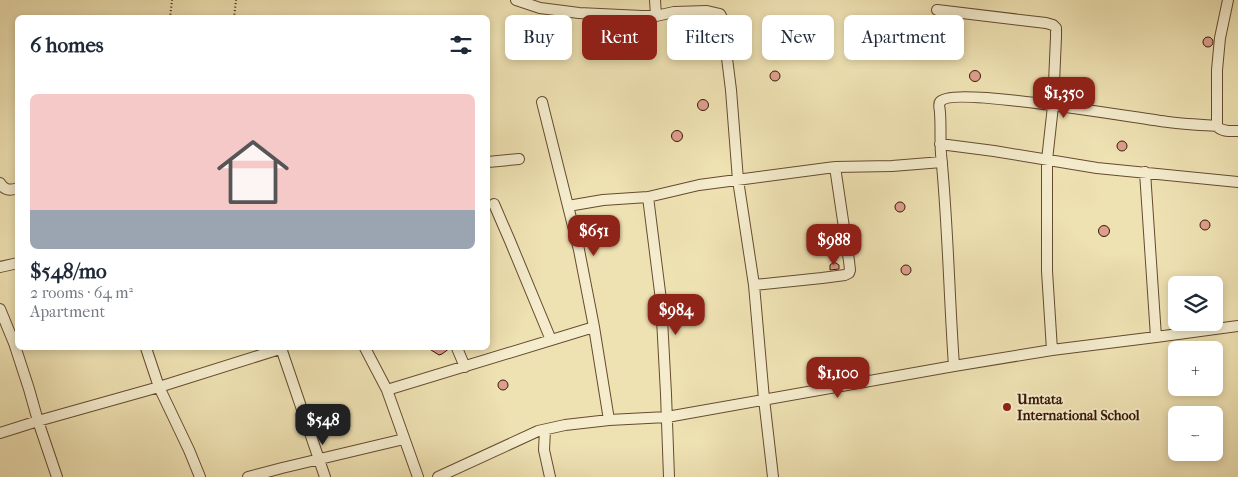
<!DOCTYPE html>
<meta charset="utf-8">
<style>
:root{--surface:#fff;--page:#f6f6f7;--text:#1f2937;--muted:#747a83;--accent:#8f2418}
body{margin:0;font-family:"IM FELL French Canon",serif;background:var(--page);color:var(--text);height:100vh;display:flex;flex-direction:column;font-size:19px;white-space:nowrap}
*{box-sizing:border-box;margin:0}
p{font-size:16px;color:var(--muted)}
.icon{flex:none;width:28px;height:28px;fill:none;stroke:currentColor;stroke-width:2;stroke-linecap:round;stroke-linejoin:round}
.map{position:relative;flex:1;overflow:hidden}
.panel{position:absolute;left:15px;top:15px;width:475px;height:335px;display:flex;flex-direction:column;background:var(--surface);border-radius:8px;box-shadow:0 2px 8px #0003}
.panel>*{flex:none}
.banner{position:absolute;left:505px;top:15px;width:475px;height:45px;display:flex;gap:10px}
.tools{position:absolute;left:1168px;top:276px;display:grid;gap:10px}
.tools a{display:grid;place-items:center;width:55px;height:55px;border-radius:8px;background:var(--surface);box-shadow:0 2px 8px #0003;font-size:25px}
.price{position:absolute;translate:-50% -42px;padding:0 11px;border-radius:10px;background:var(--accent);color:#fff;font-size:16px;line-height:32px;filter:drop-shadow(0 1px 2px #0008)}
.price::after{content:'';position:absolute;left:50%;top:30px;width:15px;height:11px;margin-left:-8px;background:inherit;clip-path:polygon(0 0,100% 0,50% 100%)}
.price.selected{background:#222;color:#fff}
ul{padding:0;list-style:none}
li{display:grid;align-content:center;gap:10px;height:265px;padding:0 15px}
li span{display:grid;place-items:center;height:155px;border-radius:8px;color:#555}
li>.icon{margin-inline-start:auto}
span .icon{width:90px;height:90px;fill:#fffc;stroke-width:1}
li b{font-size:21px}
h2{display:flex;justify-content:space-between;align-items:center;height:60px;padding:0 15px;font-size:21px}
.chip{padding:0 18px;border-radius:8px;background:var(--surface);box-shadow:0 2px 8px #0003;font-size:18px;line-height:45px}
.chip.selected{background:var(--accent);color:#fff}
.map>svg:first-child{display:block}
</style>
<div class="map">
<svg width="1238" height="477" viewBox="0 0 1238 477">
<rect width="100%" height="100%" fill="#eee1b2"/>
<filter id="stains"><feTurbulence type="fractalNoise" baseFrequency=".004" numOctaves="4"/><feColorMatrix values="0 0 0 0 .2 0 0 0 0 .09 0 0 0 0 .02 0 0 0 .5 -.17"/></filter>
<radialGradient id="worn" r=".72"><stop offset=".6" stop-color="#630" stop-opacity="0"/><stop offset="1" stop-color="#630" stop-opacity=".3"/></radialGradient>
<path fill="#dd9f8d" stroke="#391905" d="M1203 42a5 5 0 1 1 10 0a5 5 0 1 1-10 0Z
M969.5 76a5.5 5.5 0 1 1 11 0a5.5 5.5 0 1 1-11 0Z
M770 76a5 5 0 1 1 10 0a5 5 0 1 1-10 0Z
M697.5 105a5.5 5.5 0 1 1 11 0a5.5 5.5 0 1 1-11 0Z
M671.5 136a5.5 5.5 0 1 1 11 0a5.5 5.5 0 1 1-11 0Z
M1117 146a5 5 0 1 1 10 0a5 5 0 1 1-10 0Z
M895 207a5 5 0 1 1 10 0a5 5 0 1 1-10 0Z
M1200 225a5 5 0 1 1 10 0a5 5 0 1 1-10 0Z
M1098.5 231a5.5 5.5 0 1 1 11 0a5.5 5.5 0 1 1-11 0Z
M 834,262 L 839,265 L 839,269 L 830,270 L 830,265 Z
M901 270a5 5 0 1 1 10 0a5 5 0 1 1-10 0Z
M 428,348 L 450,348 L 442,354 L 439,355 Z
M498 385a5 5 0 1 1 10 0a5 5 0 1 1-10 0Z"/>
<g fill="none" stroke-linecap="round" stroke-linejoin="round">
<g stroke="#664b30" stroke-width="12">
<path id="minor" d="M 516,0 L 540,8 L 579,13 L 642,16 L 656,16 L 674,12 L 707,11 L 720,14 L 722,18 L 731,90 L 738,180 L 754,285 L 764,399 L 773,477
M 655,0 L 656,16
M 937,10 L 1046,23 L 1053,25 L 1056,28 L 1056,37 L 1053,106 L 1047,160 L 1047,271 L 1052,350
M 542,102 L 579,250 L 594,327 L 609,420
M 1217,126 L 1217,70 L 1220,38 L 1228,0
M 940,144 L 994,151 L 1097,168 L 1238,182
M 488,162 L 519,159
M 1145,172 L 1156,337
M 0,183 C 4,190 10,191 18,188
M 648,197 L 661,300 L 666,394 L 669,477
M 494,204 L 510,241 L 551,340
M 568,206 L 603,200 L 648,197 L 699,185 L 835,167 L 892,166 L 942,162
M 0,267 L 18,263
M 754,285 L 822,278 L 845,275 L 849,273 L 850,270 L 849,261 L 835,167
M 0,309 L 14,343 L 29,389 L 38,421 L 57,477
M 146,348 L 159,387 L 189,450 L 200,477
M 281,348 L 325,477
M 365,348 L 387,390 L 418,477
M 457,348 L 465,367
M 954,366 C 949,295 948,224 941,154 C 940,140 941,126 940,113 C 940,109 938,104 940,102 C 951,85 1140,119 1168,122 C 1184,124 1201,125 1217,126 C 1221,132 1231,131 1238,131
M 387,390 L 594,327
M 545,430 L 544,450 L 550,477
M 0,433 L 38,421 L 159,387 L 283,348
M 248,477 L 282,468 L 404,439
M 438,477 L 538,431 L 565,425 L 609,420 L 667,417 L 954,366 L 1052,350 L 1156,337 L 1238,326"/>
</g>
<path stroke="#391905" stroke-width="2" stroke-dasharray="1 2.5" stroke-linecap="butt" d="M 170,18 L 172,0
M 234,18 L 236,0"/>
<use href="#minor" stroke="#f4eccd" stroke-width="10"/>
</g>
<circle fill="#8f2418" stroke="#f4eccd" stroke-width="2" cx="1007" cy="407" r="5"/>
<g text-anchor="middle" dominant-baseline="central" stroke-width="4" stroke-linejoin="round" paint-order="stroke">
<g font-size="14" font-weight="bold" fill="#391905" stroke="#f4eccd" text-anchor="start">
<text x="1017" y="399">Umtata<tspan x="1017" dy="16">International School</tspan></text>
</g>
</g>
<rect width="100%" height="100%" filter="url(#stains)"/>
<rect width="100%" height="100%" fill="url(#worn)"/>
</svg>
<div class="tools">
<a><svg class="icon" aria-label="layers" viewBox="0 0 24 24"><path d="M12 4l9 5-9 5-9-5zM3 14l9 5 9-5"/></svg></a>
<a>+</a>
<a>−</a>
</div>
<b class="price" style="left:1064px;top:119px">$1,350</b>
<b class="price" style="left:594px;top:257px">$651</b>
<b class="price" style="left:834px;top:266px">$988</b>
<b class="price" style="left:676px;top:336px">$984</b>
<b class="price" style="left:838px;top:399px">$1,100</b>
<b class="price selected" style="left:323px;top:446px">$548</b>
<div class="banner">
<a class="chip">Buy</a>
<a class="chip selected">Rent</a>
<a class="chip">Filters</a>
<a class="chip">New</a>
<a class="chip">Apartment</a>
</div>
<section class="panel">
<h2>6 homes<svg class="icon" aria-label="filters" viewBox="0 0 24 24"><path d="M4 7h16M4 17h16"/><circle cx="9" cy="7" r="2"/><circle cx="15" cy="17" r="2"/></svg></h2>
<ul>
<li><span style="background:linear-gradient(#f6c9c9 75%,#9aa5b1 0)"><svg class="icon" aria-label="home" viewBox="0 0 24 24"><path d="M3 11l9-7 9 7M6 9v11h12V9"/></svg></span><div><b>$548/mo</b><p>2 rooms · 64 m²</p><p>Apartment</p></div></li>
</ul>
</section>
</div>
